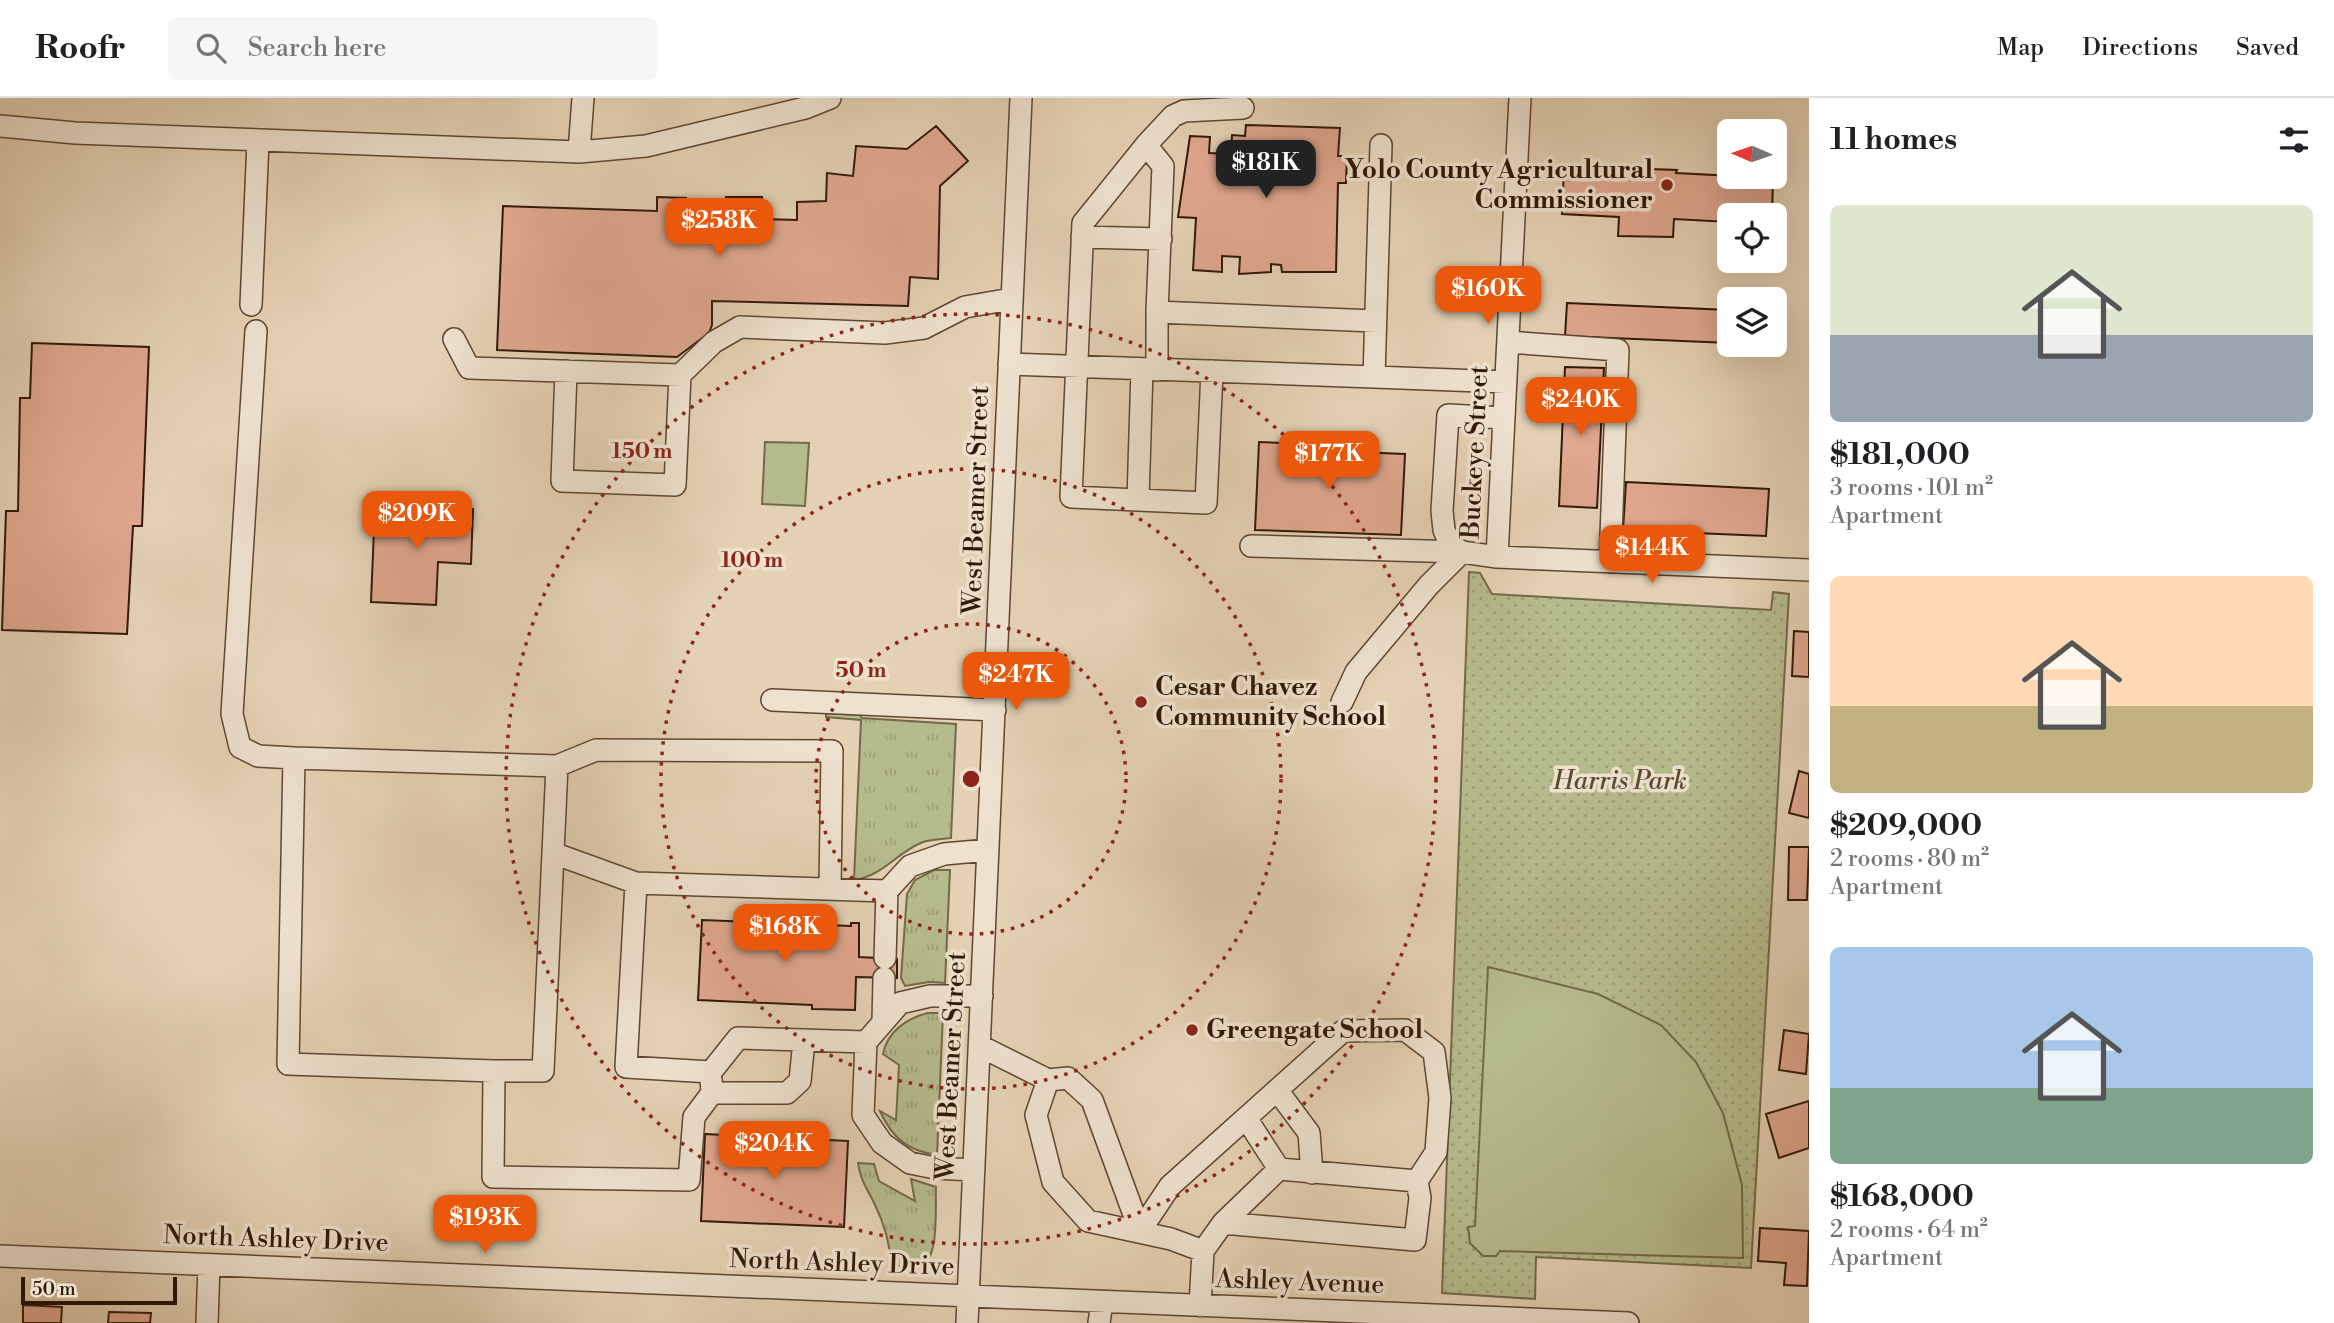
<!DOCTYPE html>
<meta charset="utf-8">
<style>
:root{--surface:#fff;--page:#f6f6f6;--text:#202124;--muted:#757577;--line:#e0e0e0;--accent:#ea580c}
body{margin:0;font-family:"Libre Bodoni",serif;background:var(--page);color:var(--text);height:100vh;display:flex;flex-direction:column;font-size:26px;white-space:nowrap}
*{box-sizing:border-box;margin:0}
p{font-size:23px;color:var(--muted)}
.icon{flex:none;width:38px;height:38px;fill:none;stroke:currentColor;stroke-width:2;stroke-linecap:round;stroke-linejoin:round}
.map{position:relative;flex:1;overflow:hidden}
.details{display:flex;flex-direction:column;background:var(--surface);width:525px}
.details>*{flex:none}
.needle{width:46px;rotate:272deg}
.buttons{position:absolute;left:1717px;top:21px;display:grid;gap:14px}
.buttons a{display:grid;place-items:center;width:70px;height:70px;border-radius:10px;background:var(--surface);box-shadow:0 7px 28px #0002;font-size:35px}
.scale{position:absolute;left:21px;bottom:18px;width:156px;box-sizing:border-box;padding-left:7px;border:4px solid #311907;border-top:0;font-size:19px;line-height:24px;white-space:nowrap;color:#311907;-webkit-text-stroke:5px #eee2cf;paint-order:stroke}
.price{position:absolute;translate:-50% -60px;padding:0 16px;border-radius:14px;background:var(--accent);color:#fff;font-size:23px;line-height:46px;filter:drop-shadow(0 2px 4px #0008)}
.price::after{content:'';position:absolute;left:50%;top:42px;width:21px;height:16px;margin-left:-10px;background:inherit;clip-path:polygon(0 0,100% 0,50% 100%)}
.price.selected{background:#222;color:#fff}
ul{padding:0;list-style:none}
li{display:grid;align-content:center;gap:14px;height:371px;padding:0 21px}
li span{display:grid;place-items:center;height:217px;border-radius:10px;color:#555}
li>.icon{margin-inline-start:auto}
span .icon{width:126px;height:126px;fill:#fffc;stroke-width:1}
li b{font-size:30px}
h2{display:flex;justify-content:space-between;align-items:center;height:84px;padding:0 21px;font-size:30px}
header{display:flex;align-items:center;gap:42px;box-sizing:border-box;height:98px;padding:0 35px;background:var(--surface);border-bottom:2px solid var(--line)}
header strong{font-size:33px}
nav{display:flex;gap:38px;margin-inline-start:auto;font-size:24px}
.search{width:490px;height:63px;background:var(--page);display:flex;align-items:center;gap:18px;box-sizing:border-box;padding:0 24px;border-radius:10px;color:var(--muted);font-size:26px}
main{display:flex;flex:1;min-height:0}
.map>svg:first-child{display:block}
</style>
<header>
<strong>Roofr</strong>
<div class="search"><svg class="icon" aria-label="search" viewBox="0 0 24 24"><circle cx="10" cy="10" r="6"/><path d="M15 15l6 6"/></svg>Search here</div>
<nav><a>Map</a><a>Directions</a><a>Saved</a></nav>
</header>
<main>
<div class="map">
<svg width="1809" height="1225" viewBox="0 0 1809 1225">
<defs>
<pattern id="grass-tufts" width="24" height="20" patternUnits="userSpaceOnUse" patternTransform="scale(1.75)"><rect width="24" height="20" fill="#b6bb8d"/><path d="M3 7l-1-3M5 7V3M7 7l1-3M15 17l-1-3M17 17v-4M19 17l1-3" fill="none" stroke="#9da078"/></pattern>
<pattern id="park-dots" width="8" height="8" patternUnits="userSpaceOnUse" patternTransform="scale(1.75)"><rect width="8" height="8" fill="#b6bb8d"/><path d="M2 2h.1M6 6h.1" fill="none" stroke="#9da078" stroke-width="1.8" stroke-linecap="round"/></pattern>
</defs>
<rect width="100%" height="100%" fill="#e5d2b5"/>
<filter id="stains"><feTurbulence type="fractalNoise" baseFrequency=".00286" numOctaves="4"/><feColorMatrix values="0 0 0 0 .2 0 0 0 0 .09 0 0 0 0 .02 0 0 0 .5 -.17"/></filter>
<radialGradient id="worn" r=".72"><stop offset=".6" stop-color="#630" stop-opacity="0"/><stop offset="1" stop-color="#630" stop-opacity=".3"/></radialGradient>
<path fill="url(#grass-tufts)" stroke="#746a4a" stroke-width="2" d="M 826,615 L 860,617 L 862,620 L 956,626 L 951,740 C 942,741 932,741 923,744 C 897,754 883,778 854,782 L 861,622 L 826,619 Z
M 934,772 L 950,772 L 945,885 L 929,884 L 905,888 L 901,880 L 907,796 L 915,782 Z
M 928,915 L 943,915 L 937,1057 C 908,1053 892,1040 880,1013 L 896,1022 L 899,967 L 883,956 C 887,934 907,920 928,915 Z
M 858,1065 L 874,1066 L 879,1083 L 915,1103 L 911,1081 L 936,1089 C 935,1107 940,1163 920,1168 C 911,1170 900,1168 891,1167 C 890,1145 885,1127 875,1107 C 868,1092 860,1082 858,1065 Z"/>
<path fill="url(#park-dots)" stroke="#746a4a" stroke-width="2" d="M 1469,474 L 1480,475 L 1492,496 L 1771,512 L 1773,494 L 1789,496 L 1751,1170 L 1536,1159 L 1535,1201 L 1442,1195 Z"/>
<path fill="#b6bb8d" stroke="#746a4a" stroke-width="2" d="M 765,344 L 809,345 L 805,408 L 762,406 Z
M 1488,869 L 1598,896 L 1661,927 L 1696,964 L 1723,1015 L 1742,1087 L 1743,1160 L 1500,1153 L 1496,1158 L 1483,1158 L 1470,1145 L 1468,1129 L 1475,1128 Z"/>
<path fill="#e1a890" stroke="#311907" stroke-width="2" d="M 1246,27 L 1340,30 L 1338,58 L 1347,58 L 1346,85 L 1338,85 L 1336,174 L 1282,174 L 1281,167 L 1271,166 L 1271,174 L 1239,176 L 1240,159 L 1222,158 L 1222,174 L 1193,172 L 1196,120 L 1178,119 L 1190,38 L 1210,39 L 1209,55 L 1231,56 L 1232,37 L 1245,38 Z
M 936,28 L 968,63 L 940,88 L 938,181 L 910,179 L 908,208 L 712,203 L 712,227 L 709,235 L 677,259 L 497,252 L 503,108 L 657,113 L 657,99 L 686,100 L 687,116 L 724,115 L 726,99 L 762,99 L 762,121 L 797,122 L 797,104 L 826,103 L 827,75 L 853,78 L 856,48 L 907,51 Z
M 1564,69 L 1621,72 L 1622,70 L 1677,72 L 1676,75 L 1773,80 L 1772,117 L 1729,117 L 1729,124 L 1674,121 L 1673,139 L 1618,138 L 1619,119 L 1562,116 Z
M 1567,205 L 1729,212 L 1729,245 L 1565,238 Z
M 32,245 L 149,249 L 142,428 L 133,428 L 127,536 L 2,532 L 6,413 L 18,413 L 20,300 L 30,300 Z
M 1565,269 L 1604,270 L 1597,410 L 1559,408 Z
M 1259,344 L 1306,346 L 1306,352 L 1405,356 L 1401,437 L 1255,432 Z
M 1626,384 L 1769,391 L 1766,438 L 1623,432 Z
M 375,407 L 473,411 L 471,466 L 438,464 L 436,507 L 371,504 Z
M 1794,533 L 1809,534 L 1809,579 L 1792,578 Z
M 1799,673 L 1809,676 L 1809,720 L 1789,715 Z
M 1789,749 L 1809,749 L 1807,802 L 1788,802 Z
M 702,822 L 851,828 L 851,825 L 859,825 L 859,859 L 897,861 L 897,880 L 856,879 L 855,912 L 812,911 L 812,907 L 698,902 Z
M 1784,932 L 1809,936 L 1806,976 L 1779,972 Z
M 1809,1003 L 1809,1050 L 1779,1060 L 1766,1016 Z
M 705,1036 L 848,1043 L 844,1129 L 701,1123 Z
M 1760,1130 L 1809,1133 L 1807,1188 L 1784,1187 L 1786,1165 L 1758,1163 Z
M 23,1207 L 62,1209 L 61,1225 L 23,1225 Z
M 109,1214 L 151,1215 L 150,1225 L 108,1225 Z"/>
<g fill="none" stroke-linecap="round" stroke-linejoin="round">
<g stroke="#5e4732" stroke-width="24">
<path id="minor" d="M 0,28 L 75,35 L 579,54 L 646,48 L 805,10 L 830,0
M 1146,47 L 1173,18 L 1184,13 L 1243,10
M 579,54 L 583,0
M 1082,139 L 1161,141
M 251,207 L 258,43
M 1157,214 L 1163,68 L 1146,47 L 1083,125 L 1071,399 L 1206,405 L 1212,273
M 256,233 L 232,616 L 240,649 L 258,658 L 294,660
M 454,241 L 469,270 L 680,277 L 714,244 L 740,229 L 885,235 L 924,230 L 965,209 L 1011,201
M 1508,244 L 1618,252 L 1610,464
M 1009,266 L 1374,279 L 1381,47
M 1157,272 L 1157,214 L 1375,223
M 566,273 L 562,383 L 675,387 L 680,277
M 1374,279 L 1506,284
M 1504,320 L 1448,317 L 1442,413 L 1444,432 L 1450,446 L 1462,454 L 1497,459 L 1809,472
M 1138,402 L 1142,271
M 1251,448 L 1462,454
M 1497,459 L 1520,0
M 772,602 L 995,612
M 1342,604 L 1356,574 L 1429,487 L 1462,454
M 557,668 L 596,652 L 832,653 L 830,791
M 553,755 L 636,785 L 887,793 L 910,768 L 944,756 L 988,752
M 636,785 L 626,969 L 711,974 L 738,940 L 866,944 L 900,905 L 930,898 L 982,898
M 885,860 L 887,793
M 883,924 L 884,880
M 866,944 L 863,1017 L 882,1045 L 910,1065 L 935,1070 L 974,1072
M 980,948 L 1048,982 L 1068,980 L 1092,1002 L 1140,1133 L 1170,1088 L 1343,933 L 1405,932 L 1434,954 L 1440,1000 L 1436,1054 L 1417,1083 L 1420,1100 L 1415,1142 L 1223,1125 L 1203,1153 L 1171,1141 L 1088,1123 L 1053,1084 L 1036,1017 L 1048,982
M 494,973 L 543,973 L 557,668 L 294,660 L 288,966 L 494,973 L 493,1079 L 689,1082 L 694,1019 L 712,995
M 711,981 L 712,995 L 787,995 L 800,983 L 804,942
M 1277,992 L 1309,1035 L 1312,1075
M 1246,1020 L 1279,1071
M 1223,1125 L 1279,1071 L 1417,1083
M 0,1158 L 1628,1225
M 1200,1208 L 1203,1153
M 207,1225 L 209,1167
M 967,1225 L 1021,0
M 1099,1225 L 1102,1204"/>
</g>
<use href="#minor" stroke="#eee2cf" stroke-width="21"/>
</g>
<g fill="none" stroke="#8f2418" stroke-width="3.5" stroke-dasharray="3.5 7">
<circle cx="971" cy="681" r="155"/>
<circle cx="971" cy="681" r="310"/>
<circle cx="971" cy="681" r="465"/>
</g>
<g fill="#8f2418" stroke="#eee2cf" stroke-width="2.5">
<circle cx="1667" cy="87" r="7"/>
<circle cx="1141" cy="604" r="7"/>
<circle cx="1192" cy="932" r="7"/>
</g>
<g text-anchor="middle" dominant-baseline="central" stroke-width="7" stroke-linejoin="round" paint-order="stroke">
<g font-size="26" font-weight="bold" fill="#311907" stroke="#eee2cf" text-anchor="start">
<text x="1653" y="72" text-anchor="end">Yolo County Agricultural<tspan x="1653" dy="30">Commissioner</tspan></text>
<text x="1155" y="589">Cesar Chavez<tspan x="1155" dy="30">Community School</tspan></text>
<text x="1206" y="932">Greengate School</text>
</g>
<g font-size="26" fill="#311907" stroke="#eee2cf">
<text transform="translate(1475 354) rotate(-87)">Buckeye Street</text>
<text transform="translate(976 402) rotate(-88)">West Beamer Street</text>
<text transform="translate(951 968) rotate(-87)">West Beamer Street</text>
<text transform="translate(276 1141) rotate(2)">North Ashley Drive</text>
<text transform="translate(842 1165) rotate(2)">North Ashley Drive</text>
<text transform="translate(1300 1184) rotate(2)">Ashley Avenue</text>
</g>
<g font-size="26" font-style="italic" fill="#594a2f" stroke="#eee2cf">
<text x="1620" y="683">Harris Park</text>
</g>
</g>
<circle cx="971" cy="681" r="10" fill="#8f2418" stroke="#eee2cf" stroke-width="3.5"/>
<g font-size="21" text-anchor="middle" font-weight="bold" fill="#8f2418" stroke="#eee2cf" stroke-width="7" stroke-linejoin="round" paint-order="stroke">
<text x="642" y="360">150 m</text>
<text x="752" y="469">100 m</text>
<text x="861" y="579">50 m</text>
</g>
<rect width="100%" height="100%" filter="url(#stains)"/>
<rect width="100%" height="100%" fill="url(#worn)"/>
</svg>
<div class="buttons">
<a><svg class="needle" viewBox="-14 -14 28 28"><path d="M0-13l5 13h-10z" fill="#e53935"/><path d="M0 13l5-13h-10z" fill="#757577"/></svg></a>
<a><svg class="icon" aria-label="locate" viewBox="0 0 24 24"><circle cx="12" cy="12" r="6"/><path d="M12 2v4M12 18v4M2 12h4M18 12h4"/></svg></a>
<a><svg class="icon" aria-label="layers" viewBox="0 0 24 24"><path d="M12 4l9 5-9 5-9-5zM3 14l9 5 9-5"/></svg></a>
</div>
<div class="scale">50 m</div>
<b class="price selected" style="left:1266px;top:102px">$181K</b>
<b class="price" style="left:719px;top:160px">$258K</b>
<b class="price" style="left:1488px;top:228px">$160K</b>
<b class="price" style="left:1581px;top:339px">$240K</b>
<b class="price" style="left:1329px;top:393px">$177K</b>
<b class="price" style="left:417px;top:453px">$209K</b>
<b class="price" style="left:1652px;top:487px">$144K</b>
<b class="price" style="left:1016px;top:614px">$247K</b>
<b class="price" style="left:785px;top:866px">$168K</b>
<b class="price" style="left:774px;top:1083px">$204K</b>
<b class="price" style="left:485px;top:1157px">$193K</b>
</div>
<section class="details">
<h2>11 homes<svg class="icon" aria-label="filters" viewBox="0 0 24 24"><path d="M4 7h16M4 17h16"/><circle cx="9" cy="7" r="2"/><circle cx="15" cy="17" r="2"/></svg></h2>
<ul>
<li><span style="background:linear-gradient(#dfe7d0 60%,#9aa5b1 0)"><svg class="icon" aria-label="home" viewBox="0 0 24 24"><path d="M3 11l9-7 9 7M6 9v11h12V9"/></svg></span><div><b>$181,000</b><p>3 rooms · 101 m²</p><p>Apartment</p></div></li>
<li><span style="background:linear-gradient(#ffd9b3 60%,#c2b280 0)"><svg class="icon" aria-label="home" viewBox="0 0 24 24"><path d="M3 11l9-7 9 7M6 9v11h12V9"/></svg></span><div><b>$209,000</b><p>2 rooms · 80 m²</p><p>Apartment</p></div></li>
<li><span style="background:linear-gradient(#a9c7e8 65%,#7fa58c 0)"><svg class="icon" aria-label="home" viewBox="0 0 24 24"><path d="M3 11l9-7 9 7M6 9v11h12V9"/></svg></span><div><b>$168,000</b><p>2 rooms · 64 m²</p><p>Apartment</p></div></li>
</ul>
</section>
</main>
